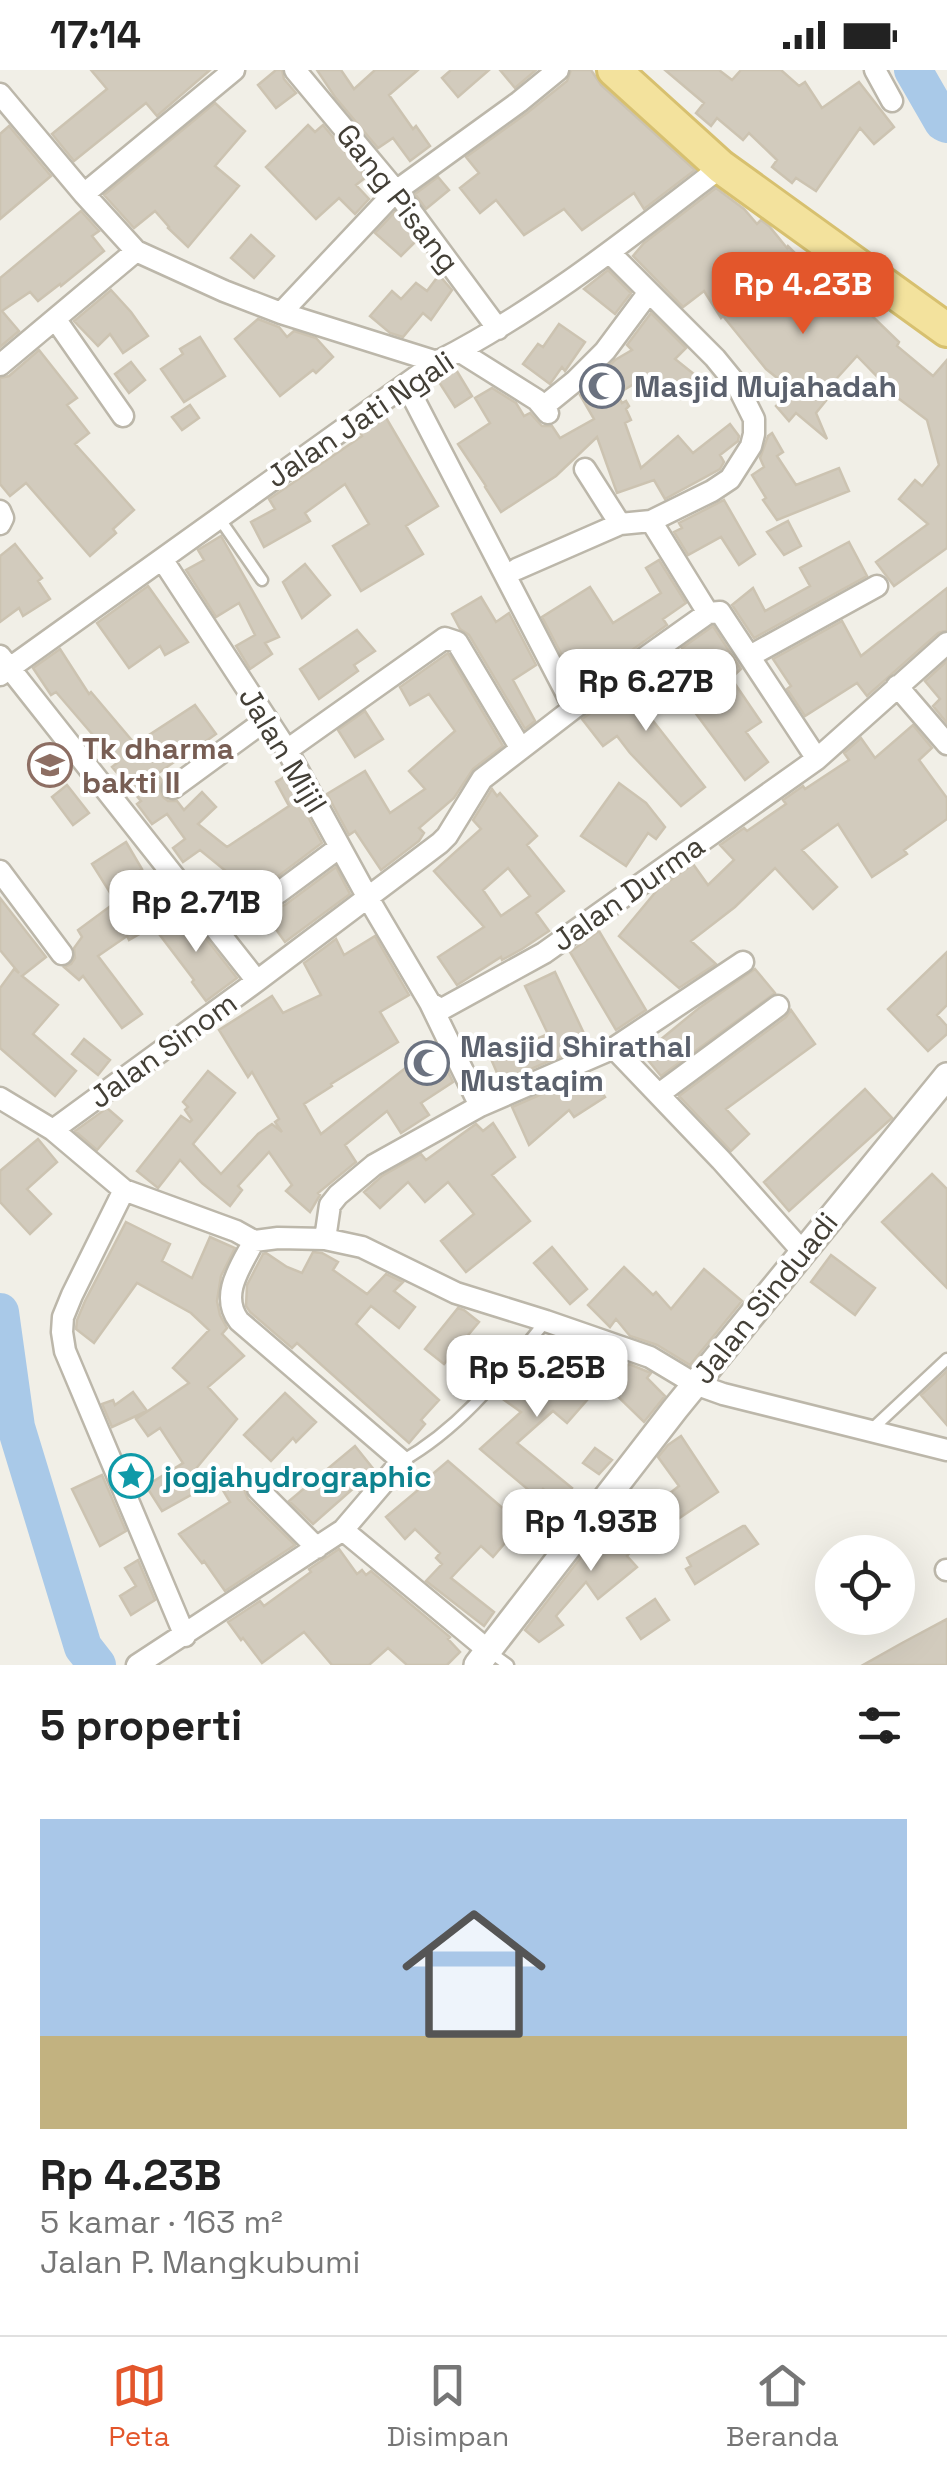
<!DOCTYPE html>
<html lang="id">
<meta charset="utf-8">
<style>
:root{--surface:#fff;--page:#f2f2f2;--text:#222;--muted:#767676;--line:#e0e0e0;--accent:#e3562b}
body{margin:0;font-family:"Space Grotesk",sans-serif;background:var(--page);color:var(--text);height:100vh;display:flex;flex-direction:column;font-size:38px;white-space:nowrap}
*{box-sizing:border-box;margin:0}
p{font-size:32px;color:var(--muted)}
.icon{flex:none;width:55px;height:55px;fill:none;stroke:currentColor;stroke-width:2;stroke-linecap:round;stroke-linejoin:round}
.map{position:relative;height:1595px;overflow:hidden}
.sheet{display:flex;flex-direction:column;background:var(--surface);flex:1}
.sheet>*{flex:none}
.buttons{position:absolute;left:815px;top:1465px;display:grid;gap:20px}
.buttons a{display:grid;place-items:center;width:100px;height:100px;border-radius:50%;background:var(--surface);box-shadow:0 10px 40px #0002;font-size:50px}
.price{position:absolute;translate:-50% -85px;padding:0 22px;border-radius:20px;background:#fff;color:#222;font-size:32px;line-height:65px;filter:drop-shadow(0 2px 5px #0008)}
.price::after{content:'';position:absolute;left:50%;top:60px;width:30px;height:22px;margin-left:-15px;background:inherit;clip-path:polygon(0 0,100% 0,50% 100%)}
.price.current{background:var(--accent);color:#fff}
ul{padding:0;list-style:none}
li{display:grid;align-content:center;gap:20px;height:530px;padding:0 40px}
li span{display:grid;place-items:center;height:310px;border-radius:0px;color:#555}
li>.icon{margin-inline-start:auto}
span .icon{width:180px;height:180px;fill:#fffc;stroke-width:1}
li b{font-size:42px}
h2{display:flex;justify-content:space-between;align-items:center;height:120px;padding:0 40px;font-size:42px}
.status{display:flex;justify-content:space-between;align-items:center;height:70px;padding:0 50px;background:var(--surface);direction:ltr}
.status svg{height:28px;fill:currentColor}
.tabs{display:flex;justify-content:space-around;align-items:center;height:140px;border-top:2px solid var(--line);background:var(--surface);font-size:28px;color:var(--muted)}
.tabs a{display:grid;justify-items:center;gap:5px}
.tabs .current{color:var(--accent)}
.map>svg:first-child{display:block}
</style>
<div class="status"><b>17:14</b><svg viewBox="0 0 49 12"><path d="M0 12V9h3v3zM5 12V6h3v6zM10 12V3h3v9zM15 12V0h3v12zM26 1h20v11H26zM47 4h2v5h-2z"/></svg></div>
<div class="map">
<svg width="947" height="1595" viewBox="0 0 947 1595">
<rect width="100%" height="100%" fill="#f1efe7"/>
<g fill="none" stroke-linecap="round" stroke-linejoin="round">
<path stroke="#a9c9e8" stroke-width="38" d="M 913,0 L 943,52 L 947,54
M 0,1242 L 16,1357 L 83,1577 L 97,1595"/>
</g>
<path fill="#d2cbbd" stroke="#ccc3b1" stroke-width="2.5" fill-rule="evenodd" d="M 91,0 L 210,0 L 157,46 L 146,33 L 74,91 L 52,64 L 107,19 Z
M 276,0 L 282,0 L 284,9 L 296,23 L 276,38 L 258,15 Z
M 317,0 L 341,0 L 354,19 L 375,0 L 418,0 L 389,25 L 413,59 L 416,56 L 430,76 L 410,91 L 393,68 L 378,78 L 335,27 Z
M 451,0 L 489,0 L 458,27 L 442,8 Z
M 500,0 L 536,0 L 515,18 Z
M 571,0 L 591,0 L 601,15 L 695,100 L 644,139 L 634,123 L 582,160 L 564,139 L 524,165 L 496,130 L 480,143 L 460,118 L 479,103 L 466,87 L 527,43 L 567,11 Z
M 665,0 L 719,0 L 732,10 L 741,0 L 781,0 L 799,16 L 805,12 L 822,38 L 859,12 L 894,57 L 874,74 L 860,58 L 816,121 L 796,108 L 792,113 L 772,97 L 777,90 L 749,63 L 743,70 L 717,48 L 711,56 L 696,43 L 704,33 Z
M 215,33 L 245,61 L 215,96 L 239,116 L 188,177 L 168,158 L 169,157 L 155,141 L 134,158 L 104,125 Z
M 308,55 L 315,62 L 323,55 L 366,107 L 356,115 L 369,129 L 355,144 L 339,128 L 316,149 L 266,97 Z
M 9,56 L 51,106 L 0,149 L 0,64 Z
M 438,107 L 449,120 L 426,139 L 415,124 Z
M 716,118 L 744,139 L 757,154 L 761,150 L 769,156 L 787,178 L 788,176 L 810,198 L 813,194 L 845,220 L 847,216 L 879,237 L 870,244 L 899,272 L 897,276 L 933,306 L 947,290 L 947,478 L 894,516 L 876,492 L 928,454 L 899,429 L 915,410 L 922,416 L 939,395 L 927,350 L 898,328 L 857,286 L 828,318 L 833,322 L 816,343 L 827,369 L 796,343 L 789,351 L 776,336 L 791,319 L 766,299 L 723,246 L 721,248 L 704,221 L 683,237 L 633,186 L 644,173 Z
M 81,141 L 99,161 L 92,166 L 104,181 L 61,216 L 60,214 L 38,231 L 30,222 L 2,241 L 19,261 L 0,277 L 0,208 Z
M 395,142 L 416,171 L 401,186 L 375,163 Z
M 251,165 L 274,186 L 254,208 L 231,188 Z
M 608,200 L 631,223 L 615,244 L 584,219 Z
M 439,205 L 452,220 L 431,250 L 423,243 L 403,267 L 390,263 L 370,246 L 392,221 L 401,229 L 416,213 L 427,221 Z
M 111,220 L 131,242 L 148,266 L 123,283 L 110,264 L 98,276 L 74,251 Z
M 651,243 L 686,278 L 675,289 L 695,305 L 677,327 L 658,310 L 655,314 L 646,307 L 617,324 L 622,333 L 626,331 L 629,336 L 626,339 L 631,350 L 625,353 L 641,398 L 678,366 L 693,383 L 730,354 L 739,366 L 738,371 L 720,385 L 724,392 L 720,399 L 665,429 L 654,410 L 617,423 L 597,367 L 556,406 L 501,442 L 485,417 L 486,416 L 458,374 L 490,353 L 475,328 L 492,318 L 516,333 L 524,346 L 530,343 L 542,356 L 552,356 L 560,368 L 594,349 L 580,325 L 615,290 L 632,280 L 627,275 Z
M 258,249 L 279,257 L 287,267 L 294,261 L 316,268 L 333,287 L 316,303 L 313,300 L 280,326 L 235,269 Z
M 559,254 L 585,272 L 565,301 L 562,297 L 550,314 L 523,294 L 538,274 L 543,277 Z
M 200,267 L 225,306 L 184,332 L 161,299 L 183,284 L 180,279 Z
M 39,280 L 77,328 L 67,335 L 89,363 L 75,374 L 134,440 L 113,459 L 116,463 L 90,486 L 26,413 L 10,426 L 0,414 L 0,308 L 9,306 Z
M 131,292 L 145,310 L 129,323 L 115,304 Z
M 455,298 L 472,326 L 455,337 L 437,309 Z
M 190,335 L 199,348 L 182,360 L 172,347 Z
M 385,346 L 438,436 L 406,456 L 423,484 L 361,521 L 333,476 L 369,454 L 345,414 L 305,443 L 310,451 L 264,477 L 251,452 L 275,439 L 269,429 L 362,366 L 361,364 Z
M 772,363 L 783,382 L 777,386 L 796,415 L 839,398 L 849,421 L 777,450 L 763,430 L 766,428 L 752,405 L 764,397 L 760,388 L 768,366 Z
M 724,430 L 755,484 L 739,495 L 721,467 L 688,485 L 674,462 L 682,458 L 679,453 Z
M 788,451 L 801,476 L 784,485 L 767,462 Z
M 221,466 L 279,567 L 265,573 L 272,584 L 250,599 L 236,576 L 255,565 L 239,533 L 216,547 L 186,500 L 204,490 L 198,480 Z
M 849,472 L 867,506 L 754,568 L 732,535 L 753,518 L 765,541 L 810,516 L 800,498 Z
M 15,474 L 42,508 L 38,511 L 50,529 L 23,546 L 19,538 L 0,552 L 0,486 Z
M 659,490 L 686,533 L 663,549 L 667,555 L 579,618 L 542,547 L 590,517 L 613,553 L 661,523 L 646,498 Z
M 305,494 L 330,525 L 302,548 L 283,512 Z
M 148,516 L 188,572 L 165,585 L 160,576 L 129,598 L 97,553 Z
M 947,518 L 947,560 L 938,563 L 867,626 L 857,613 L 805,646 L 787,619 L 791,616 L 773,589 L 842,551 L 861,586 Z
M 481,527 L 496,552 L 509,543 L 536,595 L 513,610 L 535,651 L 525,659 L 469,565 L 460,559 L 452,544 Z
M 713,556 L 741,599 L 731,608 L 761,652 L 746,662 L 768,692 L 745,710 L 694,641 L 719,623 L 682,578 Z
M 357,560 L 375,581 L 354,595 L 358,601 L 319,629 L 300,599 Z
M 60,579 L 89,624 L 91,622 L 135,674 L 195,635 L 216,664 L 202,674 L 204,678 L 191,688 L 187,683 L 157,704 L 162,710 L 160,720 L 163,727 L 168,731 L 177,731 L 184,740 L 202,722 L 216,737 L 198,754 L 227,777 L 289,736 L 276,712 L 286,706 L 322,773 L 269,813 L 264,824 L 268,832 L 279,837 L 285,835 L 336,797 L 350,824 L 285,872 L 265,844 L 260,847 L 244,826 L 221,844 L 205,823 L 209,820 L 206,817 L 227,802 L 200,780 L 183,792 L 173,778 L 185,769 L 167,744 L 152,754 L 137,734 L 141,731 L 112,697 L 117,693 L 56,622 L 51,625 L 33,598 Z
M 448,583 L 503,676 L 473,699 L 454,728 L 419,758 L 424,763 L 419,771 L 381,800 L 355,761 L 349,765 L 327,724 L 365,701 L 390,743 L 425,719 L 409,701 L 455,661 L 429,624 L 410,635 L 400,617 Z
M 947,591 L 947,653 L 933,636 L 940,629 L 925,611 Z
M 655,598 L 675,631 L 650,647 L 705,717 L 681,736 L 630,683 L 617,666 L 603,676 L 582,649 Z
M 365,641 L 383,669 L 355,687 L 338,660 Z
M 913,655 L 932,678 L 919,690 L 947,728 L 947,749 L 904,780 L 907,784 L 872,807 L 838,754 L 802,780 L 837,817 L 813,839 L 775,798 L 735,837 L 691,871 L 716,894 L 679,918 L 619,866 L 659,818 L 693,794 L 708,815 L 734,790 L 720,775 L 744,758 L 747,761 L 786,734 L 783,730 L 803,716 L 805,719 L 849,690 L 844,683 L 861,668 L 875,688 Z
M 51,675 L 69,696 L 49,715 L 30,695 Z
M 619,713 L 646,733 L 665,757 L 656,769 L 648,763 L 626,796 L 581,766 Z
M 67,715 L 89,743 L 73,755 L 52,727 Z
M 492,719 L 497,726 L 500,723 L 537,766 L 527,775 L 564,821 L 536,843 L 549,861 L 522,879 L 502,890 L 501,887 L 457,915 L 438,887 L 484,857 L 434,801 L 481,759 L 473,750 ZM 508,798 L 530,826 L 501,846 L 483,820 Z
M 126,772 L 142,799 L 128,808 L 155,855 L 129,870 L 127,866 L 98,886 L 142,944 L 122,958 L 83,906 L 79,910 L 64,897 L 71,894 L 75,888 L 74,878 L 82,867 L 78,860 L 116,832 L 92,794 Z
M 0,828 L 46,887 L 22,906 L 58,935 L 33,964 L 76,1001 L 55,1026 L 0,978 L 0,918 L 14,899 L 19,903 L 0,880 Z
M 183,839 L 237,908 L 206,931 L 192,912 L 194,910 L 156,860 Z
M 599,861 L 646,940 L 616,960 L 570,882 Z
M 375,866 L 409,925 L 380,942 L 398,972 L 331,1014 L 332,1016 L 304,1034 L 321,1064 L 435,975 L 453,1012 L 421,1033 L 429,1045 L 401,1063 L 387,1041 L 345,1075 L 356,1092 L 318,1123 L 320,1125 L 310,1142 L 286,1121 L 292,1115 L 269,1082 L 238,1116 L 242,1120 L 230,1136 L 202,1113 L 180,1090 L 158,1118 L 137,1101 L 181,1046 L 190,1052 L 192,1050 L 185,1040 L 188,1037 L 183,1032 L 208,1001 L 235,1023 L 193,1074 L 221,1104 L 258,1064 L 272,1054 L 282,1062 L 275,1052 L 279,1049 L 252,1002 L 248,1007 L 219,960 L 272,926 L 283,943 L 321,925 L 304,893 L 336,869 L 344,885 Z
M 947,882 L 947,935 L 937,945 L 947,956 L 947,964 L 928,981 L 888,939 Z
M 755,899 L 775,923 L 661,1006 L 643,984 L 699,938 Z
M 555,902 L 589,974 L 501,1012 L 491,989 L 548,964 L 525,916 Z
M 791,940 L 815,974 L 726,1039 L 749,1064 L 731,1081 L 679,1026 L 786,947 Z
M 84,969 L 110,990 L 98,1005 L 72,984 Z
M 590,1003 L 605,1027 L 574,1047 L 569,1040 L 529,1075 L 512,1037 Z
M 865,1019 L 892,1048 L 789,1141 L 764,1112 Z
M 107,1038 L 122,1051 L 97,1080 L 75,1061 Z
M 493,1053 L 515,1087 L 492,1105 L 530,1151 L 466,1202 L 441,1171 L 474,1144 L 448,1112 L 425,1132 L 408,1112 L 380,1138 L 364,1122 L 382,1106 L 421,1084 L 426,1090 L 476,1054 L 483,1061 Z
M 38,1069 L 57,1092 L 27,1119 L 51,1144 L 30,1164 L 0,1132 L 0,1101 Z
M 932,1104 L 947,1119 L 947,1218 L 882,1152 Z
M 126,1152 L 170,1174 L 162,1191 L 192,1208 L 210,1167 L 235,1178 L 221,1206 L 217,1231 L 220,1245 L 227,1258 L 222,1264 L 244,1286 L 208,1317 L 237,1349 L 189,1407 L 198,1421 L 162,1441 L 146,1416 L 183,1393 L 160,1358 L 148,1366 L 136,1349 L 189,1313 L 173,1298 L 209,1260 L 191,1243 L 137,1213 L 94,1273 L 76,1259 L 77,1250 L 85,1231 Z
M 552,1177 L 587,1219 L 570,1234 L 534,1193 Z
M 313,1182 L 322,1183 L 338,1192 L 333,1200 L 367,1224 L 386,1204 L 403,1212 L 394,1221 L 415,1237 L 399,1258 L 371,1236 L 356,1254 L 439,1330 L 421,1350 L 425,1354 L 409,1373 L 297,1273 L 292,1278 L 250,1242 L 246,1236 L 247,1215 L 263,1184 L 266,1183 L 287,1197 L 302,1203 Z
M 831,1185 L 875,1218 L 855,1245 L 811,1212 Z
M 624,1197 L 653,1225 L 656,1222 L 671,1239 L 704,1199 L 742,1231 L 690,1295 L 657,1275 L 630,1266 L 616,1249 L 610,1257 L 588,1235 Z
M 458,1238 L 464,1240 L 479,1252 L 444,1294 L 425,1279 Z
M 543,1275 L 594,1322 L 567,1353 L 553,1341 L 517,1373 L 572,1418 L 562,1432 L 543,1419 L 537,1427 L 480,1379 L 521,1342 L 500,1327 Z
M 629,1294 L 651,1303 L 647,1308 L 665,1326 L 644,1352 L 607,1316 Z
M 947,1301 L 947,1355 L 921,1325 Z
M 133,1322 L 147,1341 L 112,1357 L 102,1334 L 113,1330 L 115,1335 Z
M 285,1323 L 316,1352 L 296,1372 L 293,1368 L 271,1391 L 244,1365 Z
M 681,1366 L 718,1422 L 675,1451 L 661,1430 L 679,1416 L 658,1387 L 668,1375 Z
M 355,1376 L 375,1401 L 359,1420 L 356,1416 L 313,1454 L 289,1431 Z
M 595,1378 L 612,1390 L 599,1404 L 583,1393 Z
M 448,1391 L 521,1454 L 493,1487 L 481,1476 L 451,1508 L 494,1542 L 484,1556 L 426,1511 L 442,1494 L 436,1488 L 440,1483 L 415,1459 L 405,1469 L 386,1447 L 424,1415 L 422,1413 Z
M 237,1404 L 246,1414 L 245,1422 L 248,1429 L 295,1475 L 225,1521 L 204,1491 L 202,1493 L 179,1464 L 230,1432 L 221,1417 Z
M 102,1405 L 126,1461 L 100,1476 L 72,1419 Z
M 622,1447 L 643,1468 L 627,1486 L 637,1497 L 598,1529 L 586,1512 L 556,1546 L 563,1555 L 539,1572 L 525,1560 L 608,1452 L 612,1457 Z
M 743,1456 L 745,1456 L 758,1474 L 695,1514 L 686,1499 L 691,1496 L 687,1488 Z
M 339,1479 L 357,1504 L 362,1500 L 366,1505 L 371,1501 L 450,1567 L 448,1569 L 460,1582 L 447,1595 L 407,1595 L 388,1578 L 369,1595 L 332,1595 L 304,1562 L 262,1593 L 243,1568 L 241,1570 L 228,1552 L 260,1531 L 264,1536 L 311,1502 L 309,1499 Z
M 138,1490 L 155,1530 L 131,1545 L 120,1526 L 136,1516 L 125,1498 Z
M 655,1529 L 669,1550 L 641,1569 L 627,1548 Z
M 947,1549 L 947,1595 L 863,1595 L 902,1573 Z"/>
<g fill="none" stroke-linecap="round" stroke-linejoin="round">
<g stroke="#bcb7aa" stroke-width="15">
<path id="service" d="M 219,448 L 262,510
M 871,1360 L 947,1289
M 402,1391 C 462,1357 503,1303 546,1251
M 490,1582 L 508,1595"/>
</g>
<g stroke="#bcb7aa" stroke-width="25">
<path id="minor" d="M 295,0 L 396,121 L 498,259
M 875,0 L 892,31
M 0,24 L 84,124 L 136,181 L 224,221 L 281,243 L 437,292
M 84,124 L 234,0
M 281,243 L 396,121 L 519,32 L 558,0
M 56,250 L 123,346
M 459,281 L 537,330 L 548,343
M 0,295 L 136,181
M 406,314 L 574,638
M 543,337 L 575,311 L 605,281 L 649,222
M 585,399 L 620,454
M 0,441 L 3,448 L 0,454
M 651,451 L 708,543
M 162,489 L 287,680 L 368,828 L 430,933 L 480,1036
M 517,499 L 620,454 L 651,451 L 712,421 L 730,409 L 751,376 L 754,364 L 754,349 L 737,315 L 715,288 L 610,183
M 0,586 L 257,911
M 750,586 L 877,516
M 0,605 L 437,292 C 539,240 630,167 721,97
M 897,616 L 947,674
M 287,680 L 445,568 L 457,572 L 521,679
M 173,718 L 267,649
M 0,801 L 62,884
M 278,823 L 340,777
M 430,933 L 439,938 L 444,938 L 544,883 L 817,689 L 947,573
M 614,978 L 721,1090 L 802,1181
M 659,1024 L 778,936
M 0,1028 L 53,1060 L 124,1120 L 236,1161 L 254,1171 L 278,1168 L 325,1169 L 362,1177 L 456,1223 L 546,1251 L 650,1287 L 695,1314 L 723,1324 L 947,1380
M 53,1060 L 257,911 L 440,773 L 447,766 L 482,709 L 574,638 L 708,543 L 720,542 L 817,689
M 124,1120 L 72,1225 L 63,1247 L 62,1262 L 65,1281 L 185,1566
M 325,1169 L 330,1135 L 338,1125 L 374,1095 L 480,1036 L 614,978 L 743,892
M 258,1419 L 317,1478
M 343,1460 L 489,1581
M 946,1500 L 947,1500
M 137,1595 L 343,1460 L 402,1391 L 239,1251 C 219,1225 241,1196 254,1171"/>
</g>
<g stroke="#bcb7aa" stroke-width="30">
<path id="tertiary" d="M 477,1595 L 675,1339 L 947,1006"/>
</g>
<g stroke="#d7c06f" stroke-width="38">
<path id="primary" d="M 614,0 L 721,97 L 947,260"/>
</g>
<use href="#service" stroke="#fff" stroke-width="10"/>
<use href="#minor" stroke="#fff" stroke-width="20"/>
<use href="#tertiary" stroke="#fff" stroke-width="25"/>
<use href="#primary" stroke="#f3e29d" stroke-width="32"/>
</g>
<defs>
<g id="mosque-ring" transform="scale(2.25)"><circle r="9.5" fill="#fff" stroke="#6b7280" stroke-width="1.5"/><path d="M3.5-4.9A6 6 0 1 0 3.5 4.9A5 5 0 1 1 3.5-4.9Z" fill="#6b7280"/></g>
<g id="school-ring" transform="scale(2.25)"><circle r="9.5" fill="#fff" stroke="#8d6e63" stroke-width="1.5"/><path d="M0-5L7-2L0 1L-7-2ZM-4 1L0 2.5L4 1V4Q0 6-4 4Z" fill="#8d6e63"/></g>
<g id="sight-ring" transform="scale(2.25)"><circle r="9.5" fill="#fff" stroke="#0f9aa8" stroke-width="1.5"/><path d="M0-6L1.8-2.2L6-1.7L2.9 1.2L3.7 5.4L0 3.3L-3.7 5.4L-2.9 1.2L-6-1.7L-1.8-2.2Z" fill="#0f9aa8"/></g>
</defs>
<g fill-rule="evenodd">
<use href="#mosque-ring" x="602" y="316"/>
<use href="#school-ring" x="50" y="695"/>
<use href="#mosque-ring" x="427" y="993"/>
<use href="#sight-ring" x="131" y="1406"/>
</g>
<g text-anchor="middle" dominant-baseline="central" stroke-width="8" stroke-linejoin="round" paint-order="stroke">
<g font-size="30" fill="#433f36" stroke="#fff">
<text transform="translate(398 128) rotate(52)">Gang Pisang</text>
<text transform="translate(360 349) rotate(-34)">Jalan Jati Ngali</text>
<text transform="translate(283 680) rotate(59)">Jalan Mijil</text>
<text transform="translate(628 823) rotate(-35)">Jalan Durma</text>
<text transform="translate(163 980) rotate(-36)">Jalan Sinom</text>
<text transform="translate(765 1228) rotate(-51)">Jalan Sinduadi</text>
</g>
<g font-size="30" font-weight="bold" fill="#5b616d" stroke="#fff" text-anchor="start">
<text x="634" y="316">Masjid Mujahadah</text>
<text x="460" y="976">Masjid Shirathal<tspan x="460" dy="34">Mustaqim</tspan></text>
</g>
<g font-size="30" font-weight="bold" fill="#785e54" stroke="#fff" text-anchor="start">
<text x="82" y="678">Tk dharma<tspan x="82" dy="34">bakti II</tspan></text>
</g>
<g font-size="30" font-weight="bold" fill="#0d838f" stroke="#fff" text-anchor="start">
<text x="164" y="1406">jogjahydrographic</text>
</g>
</g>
</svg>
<div class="buttons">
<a><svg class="icon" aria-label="locate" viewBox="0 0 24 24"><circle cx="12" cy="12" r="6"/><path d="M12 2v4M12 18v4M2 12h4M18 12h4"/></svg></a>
</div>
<b class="price current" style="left:803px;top:267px">Rp 4.23B</b>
<b class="price" style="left:646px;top:664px">Rp 6.27B</b>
<b class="price" style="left:196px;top:885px">Rp 2.71B</b>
<b class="price" style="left:537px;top:1350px">Rp 5.25B</b>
<b class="price" style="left:591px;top:1504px">Rp 1.93B</b>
</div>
<section class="sheet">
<h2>5 properti<svg class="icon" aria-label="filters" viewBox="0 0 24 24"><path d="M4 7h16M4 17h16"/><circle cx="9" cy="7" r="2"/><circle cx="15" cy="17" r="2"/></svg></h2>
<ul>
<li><span style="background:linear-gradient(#a9c7e8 70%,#c2b280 0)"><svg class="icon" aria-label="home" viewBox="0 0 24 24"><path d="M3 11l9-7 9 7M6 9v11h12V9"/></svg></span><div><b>Rp 4.23B</b><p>5 kamar · 163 m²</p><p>Jalan P. Mangkubumi</p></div></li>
</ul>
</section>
<nav class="tabs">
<a class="current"><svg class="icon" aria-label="map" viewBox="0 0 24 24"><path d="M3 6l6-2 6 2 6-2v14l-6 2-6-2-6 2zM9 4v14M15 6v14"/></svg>Peta</a>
<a><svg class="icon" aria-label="saved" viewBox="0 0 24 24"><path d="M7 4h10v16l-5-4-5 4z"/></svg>Disimpan</a>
<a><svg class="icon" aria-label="home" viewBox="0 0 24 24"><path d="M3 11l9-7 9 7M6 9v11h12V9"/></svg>Beranda</a>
</nav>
